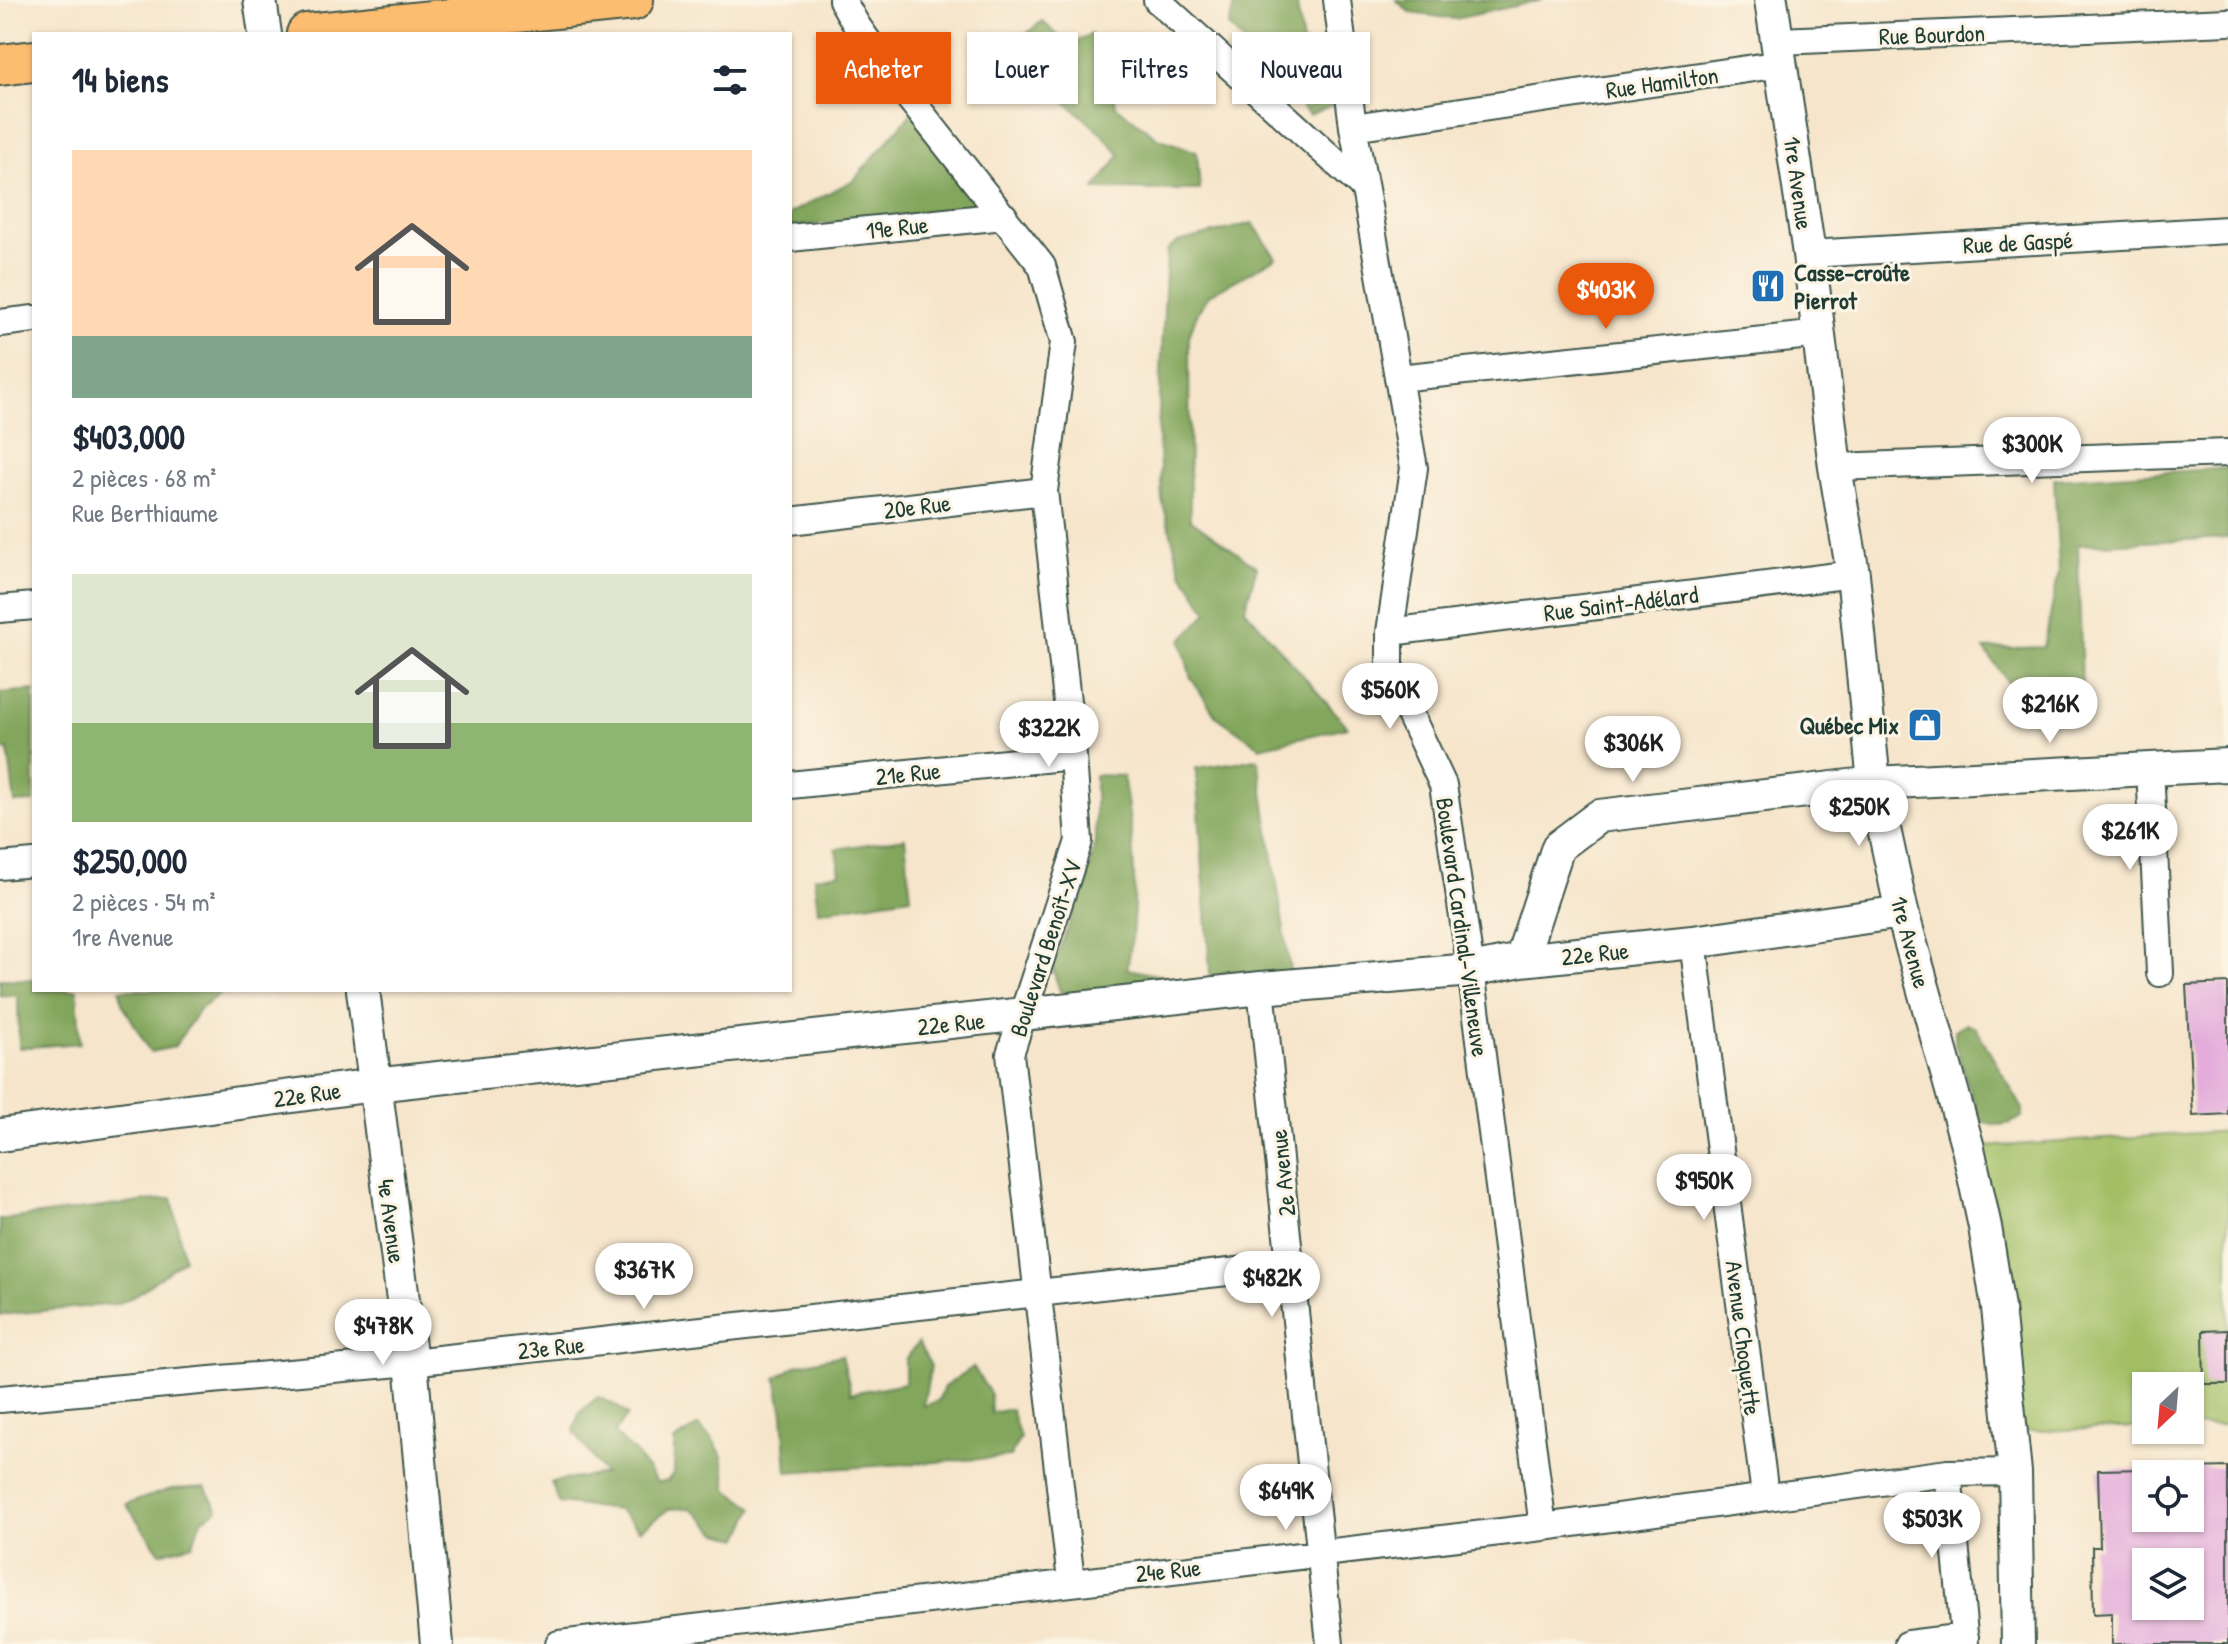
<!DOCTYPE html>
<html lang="fr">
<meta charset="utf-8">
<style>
:root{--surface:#fff;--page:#f6f6f7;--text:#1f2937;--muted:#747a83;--accent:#ea580c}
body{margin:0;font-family:"Patrick Hand",sans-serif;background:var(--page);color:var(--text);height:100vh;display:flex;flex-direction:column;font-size:30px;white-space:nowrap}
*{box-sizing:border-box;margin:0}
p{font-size:26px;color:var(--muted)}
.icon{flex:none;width:44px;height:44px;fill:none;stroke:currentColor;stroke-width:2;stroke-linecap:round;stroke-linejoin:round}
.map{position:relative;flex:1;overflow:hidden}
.drawer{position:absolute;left:32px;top:32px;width:760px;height:960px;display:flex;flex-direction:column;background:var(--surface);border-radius:0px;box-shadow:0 2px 6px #0004}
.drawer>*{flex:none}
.banner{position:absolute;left:816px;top:32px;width:760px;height:72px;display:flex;gap:16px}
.needle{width:52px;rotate:206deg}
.fabs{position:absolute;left:2132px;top:1372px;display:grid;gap:16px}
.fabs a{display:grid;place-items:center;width:72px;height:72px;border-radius:0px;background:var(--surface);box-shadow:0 2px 6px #0004;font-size:40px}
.price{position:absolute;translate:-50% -68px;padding:0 18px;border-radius:28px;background:#fff;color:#222;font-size:26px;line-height:52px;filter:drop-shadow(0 2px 4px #0008)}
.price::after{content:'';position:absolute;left:50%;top:48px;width:24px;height:18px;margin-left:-12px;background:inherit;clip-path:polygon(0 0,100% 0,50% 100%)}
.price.active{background:var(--accent);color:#fff}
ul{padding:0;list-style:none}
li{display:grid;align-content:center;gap:16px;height:424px;padding:0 40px}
li span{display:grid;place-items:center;height:248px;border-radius:0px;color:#555}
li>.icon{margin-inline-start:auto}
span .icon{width:144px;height:144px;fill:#fffc;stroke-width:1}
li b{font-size:34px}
h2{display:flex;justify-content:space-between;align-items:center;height:96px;padding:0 40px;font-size:34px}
.pill{padding:0 28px;border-radius:0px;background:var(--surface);box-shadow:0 2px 6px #0004;font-size:28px;line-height:72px}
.pill.active{background:var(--accent);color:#fff}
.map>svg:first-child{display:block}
</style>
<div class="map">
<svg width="2228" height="1644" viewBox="0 0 2228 1644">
<rect width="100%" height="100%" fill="#fcf5e5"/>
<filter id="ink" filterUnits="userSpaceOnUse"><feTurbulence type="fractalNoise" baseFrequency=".0125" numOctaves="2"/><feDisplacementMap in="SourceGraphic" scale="16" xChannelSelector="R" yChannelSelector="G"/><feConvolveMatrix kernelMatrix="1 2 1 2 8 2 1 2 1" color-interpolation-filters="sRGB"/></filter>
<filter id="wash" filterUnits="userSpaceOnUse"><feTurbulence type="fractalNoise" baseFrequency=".006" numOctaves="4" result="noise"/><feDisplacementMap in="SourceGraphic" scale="32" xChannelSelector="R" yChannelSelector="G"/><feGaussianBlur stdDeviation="1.8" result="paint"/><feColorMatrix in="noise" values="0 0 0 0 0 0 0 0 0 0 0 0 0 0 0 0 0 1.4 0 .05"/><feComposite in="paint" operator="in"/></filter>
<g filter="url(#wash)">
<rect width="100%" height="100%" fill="#f6e5cb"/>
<path fill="#a3bf66" stroke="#617e4d" stroke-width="2" d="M 2228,1131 L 2228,1425 L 2190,1426 L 2190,1386 L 2146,1386 L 2146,1427 L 2011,1432 L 1968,1148 Z"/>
<path fill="#82a65b" stroke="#507248" stroke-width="2" d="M 1235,0 L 1296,0 L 1310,88 L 1344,89 L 1333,105 L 1309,115 L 1229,26 Z
M 1396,0 L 1542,0 L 1455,19 L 1411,13 Z
M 1042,21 L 1070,46 L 1090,34 L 1107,48 L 1116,106 L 1158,138 L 1197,152 L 1200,190 L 1095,189 L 1120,155 L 1101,133 L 1007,50 Z
M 916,108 L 960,173 L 979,208 L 790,227 L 790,213 L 854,180 Z
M 1253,223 L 1276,258 L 1209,295 L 1197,314 L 1189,336 L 1190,519 L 1257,567 L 1245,609 L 1348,727 L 1260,747 L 1216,716 L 1191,678 L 1181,640 L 1208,612 L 1181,571 L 1162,500 L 1158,433 L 1167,250 L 1178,242 Z
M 2228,468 L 2228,538 L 2078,545 L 2082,687 L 2015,692 L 1984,649 L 2044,647 L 2059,571 L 2054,479 Z
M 34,690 L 34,802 L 15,803 L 8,749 L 0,752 L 0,693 Z
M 1258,759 L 1291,976 L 1211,987 L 1196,768 Z
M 1095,775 L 1123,776 C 1134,840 1140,904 1127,969 L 1183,980 L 1083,1000 L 1060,991 L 1052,967 L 1087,879 L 1095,841 Z
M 905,838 L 911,897 L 818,911 L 814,877 L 840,873 L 836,849 Z
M 0,979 L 34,980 L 34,990 L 77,990 L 80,1043 L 19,1048 L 18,996 L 0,996 Z
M 120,990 L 226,990 L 199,1010 L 174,1047 L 150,1052 L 122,1003 Z
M 1967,1023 L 1976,1028 L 2023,1109 L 2023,1116 C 2010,1126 1995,1127 1980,1121 L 1955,1044 L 1955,1030 Z
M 172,1198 L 184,1259 L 135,1296 L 116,1304 L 0,1315 L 0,1220 Z
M 918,1343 L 931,1366 L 923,1406 L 938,1401 L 944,1387 L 973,1367 L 990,1393 L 991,1413 L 1011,1409 L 1020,1438 L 1010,1457 L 787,1472 L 783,1414 L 776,1378 L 797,1365 L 842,1355 L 851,1393 L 905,1383 L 905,1359 Z
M 598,1397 L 615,1405 L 628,1415 L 614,1433 L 635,1453 L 657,1482 L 667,1481 L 674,1472 L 674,1441 L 698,1426 C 723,1446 724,1459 727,1489 L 754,1508 L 740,1538 L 718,1533 L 691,1508 L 669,1509 L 640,1530 L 619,1510 L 559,1503 L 551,1482 L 604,1474 L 574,1431 L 579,1413 Z
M 205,1487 L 218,1510 L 201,1520 L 193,1544 L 160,1553 L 126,1504 L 171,1489 Z"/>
<g id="blocks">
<path fill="#e3acdb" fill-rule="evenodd" d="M 2228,983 L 2228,1114 L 2193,1116 L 2186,985 Z
M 2228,1330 L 2228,1384 L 2204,1384 L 2203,1331 Z
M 2228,1467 L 2228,1644 L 2112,1644 L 2112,1613 L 2093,1614 L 2092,1547 L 2100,1547 L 2098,1470 L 2146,1469 L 2146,1518 L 2190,1518 L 2190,1468 ZM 2146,1562 L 2190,1562 L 2190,1606 L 2146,1606 Z"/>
</g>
</g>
<g filter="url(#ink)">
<use href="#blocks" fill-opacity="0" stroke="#3f564b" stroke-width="2"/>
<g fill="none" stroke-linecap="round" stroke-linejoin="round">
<g stroke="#3f564b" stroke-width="30">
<path id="minor" d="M 842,0 L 857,26 L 895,80 L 1042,266 L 1064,342 L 1044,491 L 1073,756 L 1079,841 L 1010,1054 L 1071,1581
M 1157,0 L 1365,189 L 1414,468 L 1390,632 L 1390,672 L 1443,785 L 1471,970 L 1543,1527
M 1337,0 L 1353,127 L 1365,189
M 1779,41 L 2228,22
M 1353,127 L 1781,64
M 790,238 L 1004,216
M 1809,254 L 2228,230
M 0,323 L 34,319
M 1398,378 L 1820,334
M 1835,467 L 2228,453
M 790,521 L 1044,491
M 0,609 L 34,606
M 1390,632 L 1853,574
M 2150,768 L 2160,973
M 790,785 L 1073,756
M 0,866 L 34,863
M 1693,942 L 1765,1495
M 1261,988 L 1330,1644
M 0,1399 L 411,1362 L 1292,1265
M 1948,1473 L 1965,1644
M 559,1644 L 1543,1527 L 1948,1473 L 2015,1472
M 1908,1644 L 1965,1637"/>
</g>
<g stroke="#3f564b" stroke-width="36">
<path id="tertiary" d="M 260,0 L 265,34
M 1771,0 L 1809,254 L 1835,467 L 1853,574 L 1874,783 L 1902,912 L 1968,1148 L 1985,1227 L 1998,1308 L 2015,1472 L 2018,1644
M 1521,960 L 1558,847 L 1599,816 L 1874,783 L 2228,765
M 363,990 L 411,1362 L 437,1644
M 0,1135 L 374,1085 L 1261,988 L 1471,970 L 1521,960 L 1693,942 L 1902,912"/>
</g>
<g stroke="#3f564b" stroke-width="44">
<path id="primary" d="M 307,34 L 633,0
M 0,65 L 34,61"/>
</g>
<use href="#minor" stroke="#fff" stroke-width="26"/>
<use href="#tertiary" stroke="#fff" stroke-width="32"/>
<use href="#primary" stroke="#fcbd6f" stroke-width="40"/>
</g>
</g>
<defs>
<g id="restaurant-square" transform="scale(1.8)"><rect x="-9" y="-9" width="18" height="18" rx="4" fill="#1f6fb2" stroke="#fcf5e5"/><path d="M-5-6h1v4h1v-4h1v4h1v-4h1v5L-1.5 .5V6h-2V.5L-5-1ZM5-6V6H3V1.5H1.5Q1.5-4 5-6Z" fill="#fff"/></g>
<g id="shop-square" transform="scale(1.8)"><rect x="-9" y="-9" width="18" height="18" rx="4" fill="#1f6fb2" stroke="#fcf5e5"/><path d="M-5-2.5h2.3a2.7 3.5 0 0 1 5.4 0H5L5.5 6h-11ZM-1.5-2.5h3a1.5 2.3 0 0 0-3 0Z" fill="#fff"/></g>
</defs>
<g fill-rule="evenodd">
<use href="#restaurant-square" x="1768" y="286"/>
<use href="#shop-square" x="1925" y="725"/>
</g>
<g text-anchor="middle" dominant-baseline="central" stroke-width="6" stroke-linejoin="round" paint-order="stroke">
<g font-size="24" fill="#1f3d34" stroke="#fcf5e5">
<text transform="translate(1932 34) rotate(-2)">Rue Bourdon</text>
<text transform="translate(1662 82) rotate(-8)">Rue Hamilton</text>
<text transform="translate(1799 183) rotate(82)">1re Avenue</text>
<text transform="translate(897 227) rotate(-6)">19e Rue</text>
<text transform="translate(2018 242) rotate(-3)">Rue de Gaspé</text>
<text transform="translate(917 506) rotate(-7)">20e Rue</text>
<text transform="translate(1621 603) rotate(-7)">Rue Saint-Adélard</text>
<text transform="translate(908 773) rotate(-6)">21e Rue</text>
<text transform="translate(1463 927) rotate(82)">Boulevard Cardinal-Villeneuve</text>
<text transform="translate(1911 942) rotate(75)">1re Avenue</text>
<text transform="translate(1045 948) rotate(-72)">Boulevard Benoît-XV</text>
<text transform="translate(1595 953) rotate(-6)">22e Rue</text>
<text transform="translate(951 1023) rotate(-6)">22e Rue</text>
<text transform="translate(307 1094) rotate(-8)">22e Rue</text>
<text transform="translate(1282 1173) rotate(-96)">2e Avenue</text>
<text transform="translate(392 1221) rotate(82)">4e Avenue</text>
<text transform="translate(1744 1338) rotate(83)">Avenue Choquette</text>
<text transform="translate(551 1347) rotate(-6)">23e Rue</text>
<text transform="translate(1168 1570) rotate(-6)">24e Rue</text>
</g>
<g font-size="24" font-weight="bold" fill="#1f3d34" stroke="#fcf5e5" text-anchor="start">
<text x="1794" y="272">Casse-croûte<tspan x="1794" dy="28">Pierrot</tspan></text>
<text x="1899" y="725" text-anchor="end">Québec Mix</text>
</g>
</g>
</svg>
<div class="fabs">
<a><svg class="needle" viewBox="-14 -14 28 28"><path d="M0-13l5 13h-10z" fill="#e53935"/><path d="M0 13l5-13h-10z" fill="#747a83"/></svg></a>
<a><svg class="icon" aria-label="locate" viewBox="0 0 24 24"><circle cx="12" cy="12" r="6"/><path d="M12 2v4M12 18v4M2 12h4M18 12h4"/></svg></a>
<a><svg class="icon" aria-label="layers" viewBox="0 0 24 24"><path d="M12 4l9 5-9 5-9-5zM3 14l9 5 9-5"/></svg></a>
</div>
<b class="price active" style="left:1606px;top:331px">$403K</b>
<b class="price" style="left:2032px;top:485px">$300K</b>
<b class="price" style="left:1390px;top:731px">$560K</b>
<b class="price" style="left:2050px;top:745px">$216K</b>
<b class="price" style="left:1049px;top:769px">$322K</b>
<b class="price" style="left:1633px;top:784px">$306K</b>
<b class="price" style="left:1859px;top:848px">$250K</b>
<b class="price" style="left:2130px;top:872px">$261K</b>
<b class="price" style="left:1704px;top:1222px">$950K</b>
<b class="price" style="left:644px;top:1311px">$367K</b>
<b class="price" style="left:1272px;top:1319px">$482K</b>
<b class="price" style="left:383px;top:1367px">$478K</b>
<b class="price" style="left:1286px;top:1532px">$649K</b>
<b class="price" style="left:1932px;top:1560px">$503K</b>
<div class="banner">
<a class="pill active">Acheter</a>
<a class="pill">Louer</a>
<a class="pill">Filtres</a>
<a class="pill">Nouveau</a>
</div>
<section class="drawer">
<h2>14 biens<svg class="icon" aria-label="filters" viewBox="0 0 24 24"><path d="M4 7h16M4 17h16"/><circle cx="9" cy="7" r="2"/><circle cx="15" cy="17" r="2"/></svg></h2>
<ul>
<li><span style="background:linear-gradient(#ffd9b3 75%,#7fa58c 0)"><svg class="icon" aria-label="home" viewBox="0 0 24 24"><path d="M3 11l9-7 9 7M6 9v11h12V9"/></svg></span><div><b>$403,000</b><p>2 pièces · 68 m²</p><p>Rue Berthiaume</p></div></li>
<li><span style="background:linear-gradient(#dfe7d0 60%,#8fb573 0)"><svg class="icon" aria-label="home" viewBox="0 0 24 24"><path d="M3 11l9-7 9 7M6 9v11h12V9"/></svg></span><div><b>$250,000</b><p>2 pièces · 54 m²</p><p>1re Avenue</p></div></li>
</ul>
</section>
</div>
